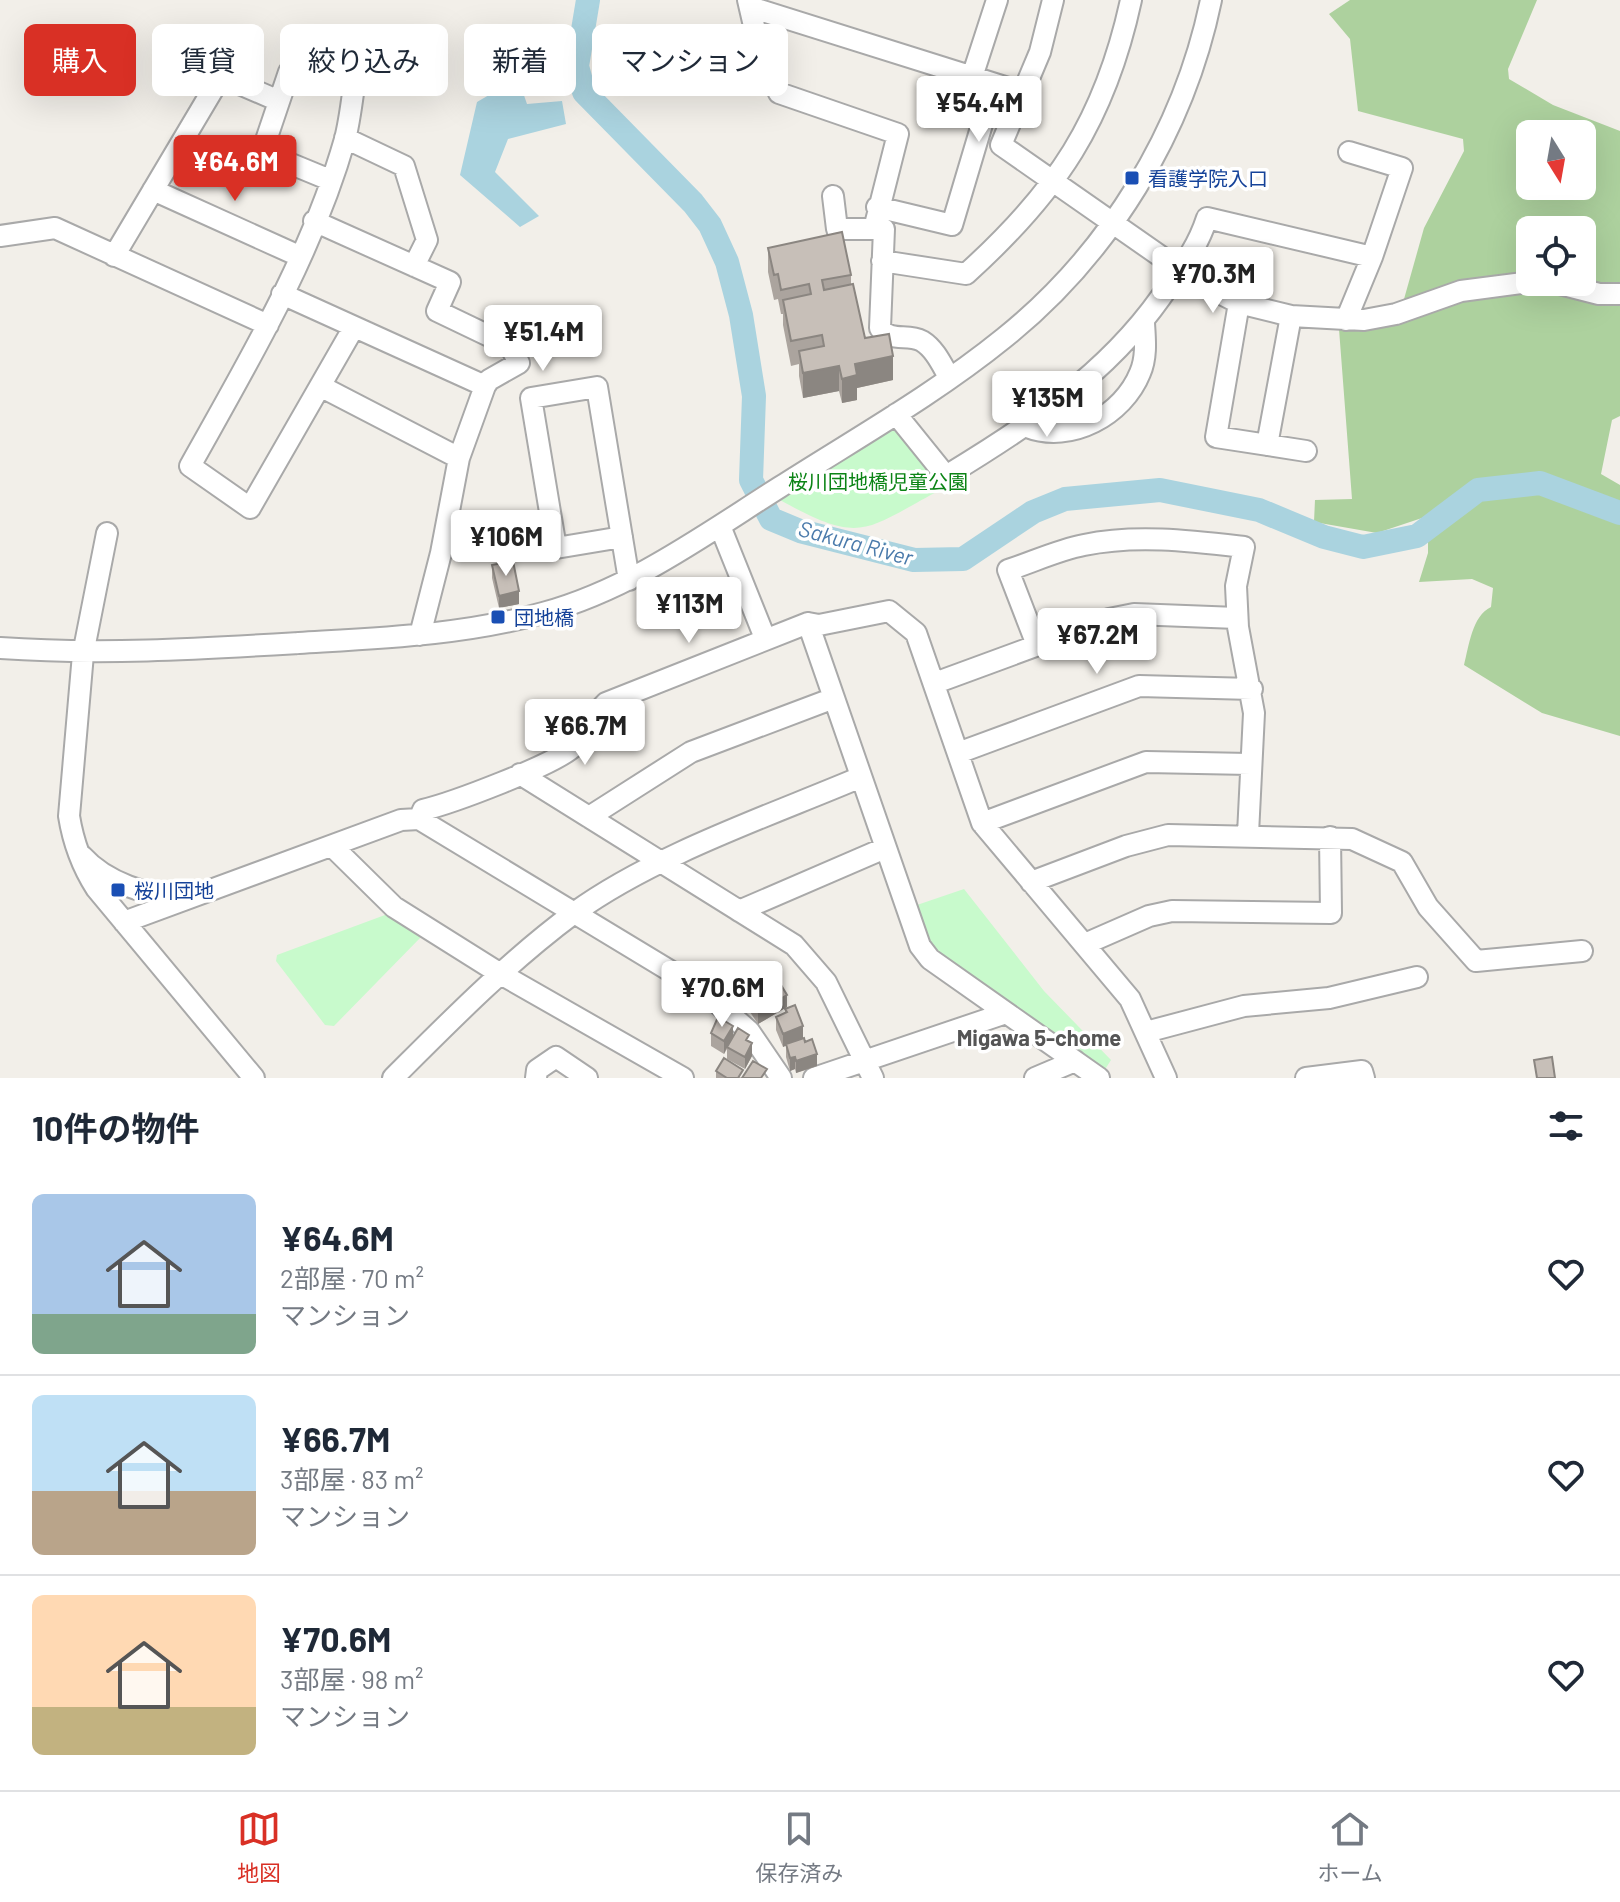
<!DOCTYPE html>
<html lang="ja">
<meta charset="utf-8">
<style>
:root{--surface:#fff;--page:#f2f2f3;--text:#1f2937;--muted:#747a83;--line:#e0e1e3;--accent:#d93025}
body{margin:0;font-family:Barlow,"Noto Sans JP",sans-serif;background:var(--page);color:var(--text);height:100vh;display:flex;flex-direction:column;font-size:30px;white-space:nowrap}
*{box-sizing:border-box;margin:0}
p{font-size:26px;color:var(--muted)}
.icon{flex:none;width:44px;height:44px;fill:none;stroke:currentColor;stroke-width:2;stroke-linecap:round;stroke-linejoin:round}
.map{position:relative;height:1078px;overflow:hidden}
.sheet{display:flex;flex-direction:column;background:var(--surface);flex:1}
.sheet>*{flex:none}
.top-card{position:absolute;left:24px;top:24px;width:800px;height:72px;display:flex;gap:16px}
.needle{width:52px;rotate:169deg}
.controls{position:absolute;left:1516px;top:120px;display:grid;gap:16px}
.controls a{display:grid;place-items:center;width:80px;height:80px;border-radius:12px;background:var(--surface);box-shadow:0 8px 32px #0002;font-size:40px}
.price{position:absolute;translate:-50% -68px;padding:0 18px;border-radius:8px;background:#fff;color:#222;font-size:26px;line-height:52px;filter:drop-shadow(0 2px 4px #0008)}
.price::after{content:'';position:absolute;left:50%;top:48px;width:24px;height:18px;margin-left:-12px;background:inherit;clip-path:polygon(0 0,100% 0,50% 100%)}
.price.active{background:var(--accent);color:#fff}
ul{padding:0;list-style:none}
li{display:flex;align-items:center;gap:24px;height:200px;padding:0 32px}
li+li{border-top:2px solid var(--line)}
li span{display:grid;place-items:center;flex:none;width:224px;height:160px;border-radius:12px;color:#555}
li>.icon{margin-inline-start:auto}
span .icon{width:96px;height:96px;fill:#fffc;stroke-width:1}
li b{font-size:34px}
h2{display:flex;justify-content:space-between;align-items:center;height:96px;padding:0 32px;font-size:34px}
.pill{padding:0 28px;border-radius:12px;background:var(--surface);box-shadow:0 8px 32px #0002;font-size:28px;line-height:72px}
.pill.active{background:var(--accent);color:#fff}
.dock{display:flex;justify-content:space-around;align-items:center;height:112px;border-top:2px solid var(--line);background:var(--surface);font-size:22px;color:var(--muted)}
.dock a{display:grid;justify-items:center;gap:4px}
.dock .active{color:var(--accent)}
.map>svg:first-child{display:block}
</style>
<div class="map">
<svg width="1620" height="1078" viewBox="0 0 1620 1078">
<rect width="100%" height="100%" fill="#f2efe9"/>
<path fill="#add19e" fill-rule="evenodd" d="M 1350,0 L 1537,0 L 1508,69 L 1509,79 L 1553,105 L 1620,131 L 1620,416 L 1612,420 L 1601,474 L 1620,485 L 1620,736 L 1542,713 L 1464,665 C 1469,646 1472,616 1491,607 L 1493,588 L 1472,579 L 1419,582 L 1428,553 L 1428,516 L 1377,533 L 1314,522 L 1315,500 L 1352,499 L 1339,329 L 1397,324 L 1424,228 L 1464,151 L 1463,139 L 1358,111 L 1350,39 L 1329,14 ZM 1530,134 L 1582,134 L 1582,186 L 1530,186 ZM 1530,230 L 1582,230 L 1582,282 L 1530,282 Z"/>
<path fill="#c8facc" d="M 897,426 L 942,489 C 864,530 863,546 780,500 Z
M 964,889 L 1044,991 L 1111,1060 L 1104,1071 L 938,956 L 928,942 L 914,906 Z
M 385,915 L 395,916 L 420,931 L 421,937 L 334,1026 L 325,1025 L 276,961 L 277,955 Z"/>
<path fill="#aad3df" d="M 518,78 L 527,104 L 562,101 L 566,124 L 508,139 L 495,172 L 539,216 L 520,227 L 460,175 L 477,102 Z"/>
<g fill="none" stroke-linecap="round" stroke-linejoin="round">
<path stroke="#aad3df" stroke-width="24" d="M 588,0 L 577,66 L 584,92 L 693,203 L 710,225 L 727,262 L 741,315 L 754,396 L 751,480 L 771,519 L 800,531 L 914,560 L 963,559 L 1033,512 L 1065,499 L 1160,490 L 1259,510 L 1324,537 L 1363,547 L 1417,536 L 1478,490 L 1540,483 L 1620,513"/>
<g stroke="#a9a9a9" stroke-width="24">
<path id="minor" d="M 748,0 L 760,52 L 779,93 L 898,134 L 874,229
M 1053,0 L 1040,52 L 1001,145 L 1196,281 L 1239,303 L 1291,316 L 1364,320 L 1396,314 L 1461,291 L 1530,282
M 750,7 L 1024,93
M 972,77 L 997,0
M 345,138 L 404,166 L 427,240 L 414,266
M 1349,152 L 1402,168 L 1372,257
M 330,180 L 262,152 L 289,72 L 355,79 C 352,99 350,120 345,139 C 312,255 248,362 190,466 L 250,508 L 354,327
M 153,190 L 299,256
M 833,196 L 837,229 L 884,229 L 880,328 C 891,343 907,333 922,341 C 935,349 942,365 949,377
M 877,207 L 952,225 L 994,84
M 314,221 L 450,282 L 437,311 L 510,346 L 519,363 L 489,380 L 485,386 L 459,458 L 441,553 L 420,635
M 0,236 L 55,228 L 268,325
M 114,256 L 221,76 L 279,101
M 882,261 L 966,274 C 1057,192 1105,120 1131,0
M 1552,282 L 1599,294 L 1620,294
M 282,294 L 485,386
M 1239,303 L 1216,437 L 1306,451
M 320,386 L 459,458
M 896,414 L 946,476 C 1027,427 1106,375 1161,297 C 1180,270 1197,249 1207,218 L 1372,257 L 1346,320
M 1027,427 C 1071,444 1123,415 1140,373 C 1147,357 1145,339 1144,323
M 1267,445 L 1291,316
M 720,526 L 765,638
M 107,533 L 83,654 L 69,816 C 73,841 82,866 96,888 L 254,1078
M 622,537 L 556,548 L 531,398 L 597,387 L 629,580
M 808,623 L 920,946 L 930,959 L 1099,1078
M 1037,645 L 1008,570 C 1033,562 1058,550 1084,545 C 1136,534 1192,541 1244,547 L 1236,586 L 1238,627 L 1254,713 L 1248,834
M 0,648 C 100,655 198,649 299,643 C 381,638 464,635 543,613 C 631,589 704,535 780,487 C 855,439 935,394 1004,338 C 1109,254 1184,131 1211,0
M 935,683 L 1109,619 L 1134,614 L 1237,618
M 958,753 L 1139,686 L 1252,689
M 520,774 L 794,945 L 826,982 L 873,1078
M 589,817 L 691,752 L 834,698
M 419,819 L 423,810 C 452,803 554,765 573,747 C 588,733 592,716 606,703 L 808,623 L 819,625 L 889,611 L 916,633 L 982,823 L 1130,999 L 1166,1078
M 982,823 L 1146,762 L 1250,764
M 332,846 L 394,907 L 499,973 L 683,1078
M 82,856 C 107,884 147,894 183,900
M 1031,882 L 1126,846 L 1168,835 L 1352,839 L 1402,862 L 1428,907 L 1476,961 L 1582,951
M 739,911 L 885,848
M 124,922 L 401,820 L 419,819 L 705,992 L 749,1031 L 781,1078
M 1085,944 L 1149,916 L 1172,911 L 1331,913 L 1330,837
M 1146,1032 L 1244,1006 L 1329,998 L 1417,977
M 393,1078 C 451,1020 508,962 574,913 C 654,855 769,816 861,777
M 536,1078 L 537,1070 L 556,1057 L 587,1078
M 814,1078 L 1006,1013
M 1035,1078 L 1075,1061
M 1306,1078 L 1362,1071 L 1364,1078"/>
</g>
<use href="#minor" stroke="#fff" stroke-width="20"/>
</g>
<path fill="#aba49e" d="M 768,248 L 851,275 L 851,284 L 865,338 L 893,380 L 857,388 L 857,400 L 842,403 L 839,391 L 803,398 L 799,376 L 799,364 L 791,366 L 783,325 L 783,314 L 781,314 L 778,299 L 774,300 L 768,272 Z
M 492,565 L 519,604 L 499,608 L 492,578 Z
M 764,989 L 787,1007 L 758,1024 L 750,1012 L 750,999 L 754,997 L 754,991 Z
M 785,1009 L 803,1038 L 817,1066 L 796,1073 L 795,1069 L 790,1071 L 786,1057 L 786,1045 L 783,1047 L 776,1030 L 776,1017 L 785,1013 Z
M 711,1033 L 733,1035 L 749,1042 L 752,1056 L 745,1069 L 727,1059 L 727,1049 L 724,1054 L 711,1046 Z
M 716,1071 L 743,1078 L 767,1078 L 716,1078 Z"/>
<path fill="#8b8681" d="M 893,356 L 893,380 L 857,388 L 857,400 L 842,403 L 842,379 L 855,364 Z
M 839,366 L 839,391 L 803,398 L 803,373 Z
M 519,591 L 519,604 L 499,608 L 499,596 Z
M 787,995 L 787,1007 L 758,1024 L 758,1012 Z
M 733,1026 L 733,1038 L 727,1047 L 724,1054 L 724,1041 Z
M 803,1026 L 803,1039 L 783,1047 L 783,1034 Z
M 752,1043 L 752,1056 L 745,1069 L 745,1057 Z
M 817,1054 L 817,1066 L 796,1073 L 796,1061 Z
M 795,1057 L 795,1069 L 790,1071 L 790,1058 Z"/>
<path fill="#c7bfb8" stroke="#8b8681" stroke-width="2" d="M 842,232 L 851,275 L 822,280 L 824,290 L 853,284 L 865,338 L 889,334 L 893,356 L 855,364 L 857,375 L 842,379 L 839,366 L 803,373 L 799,351 L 824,346 L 822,335 L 791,341 L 783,300 L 811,294 L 809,284 L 781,290 L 778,274 L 774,275 L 768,248 Z
M 513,561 L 519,591 L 499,596 L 492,565 Z
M 778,980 L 787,995 L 758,1012 L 750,999 L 756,996 L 754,991 L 762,986 L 764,989 Z
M 795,1005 L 803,1026 L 783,1034 L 776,1017 L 787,1012 L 785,1009 Z
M 718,1017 L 733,1026 L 724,1041 L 711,1033 Z
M 738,1028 L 749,1035 L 746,1040 L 752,1043 L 745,1057 L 727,1047 Z
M 804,1038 L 805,1042 L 812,1039 L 817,1054 L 796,1061 L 795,1057 L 790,1058 L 786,1044 Z
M 1552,1057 L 1555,1078 L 1537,1078 L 1534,1060 Z
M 724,1058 L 743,1070 L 738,1078 L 727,1078 L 716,1071 Z
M 753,1061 L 767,1069 L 761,1078 L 742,1078 Z"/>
<g fill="#1a4fb4" stroke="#fff" stroke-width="3">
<rect x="1124" y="170" width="16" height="16" rx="4"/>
<rect x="490" y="609" width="16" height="16" rx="4"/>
<rect x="110" y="882" width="16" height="16" rx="4"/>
</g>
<g text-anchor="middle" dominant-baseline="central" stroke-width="7" stroke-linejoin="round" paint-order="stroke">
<g font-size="20" fill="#164399" stroke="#fff" text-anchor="start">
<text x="1148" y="178">看護学院入口</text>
<text x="514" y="617">団地橋</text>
<text x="134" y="890">桜川団地</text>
</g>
<g font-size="20" fill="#0c8416" stroke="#fff">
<text x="878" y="481">桜川団地橋児童公園</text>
</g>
<g font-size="22" font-style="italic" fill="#4a7aab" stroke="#fff">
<text transform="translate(856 542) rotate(15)">Sakura River</text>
</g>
<g font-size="22" font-weight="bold" fill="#555" stroke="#fff">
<text x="1039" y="1037">Migawa 5-chome</text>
</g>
</g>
</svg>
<div class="controls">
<a><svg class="needle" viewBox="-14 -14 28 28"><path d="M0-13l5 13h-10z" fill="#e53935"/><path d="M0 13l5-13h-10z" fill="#747a83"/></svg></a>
<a><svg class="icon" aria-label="locate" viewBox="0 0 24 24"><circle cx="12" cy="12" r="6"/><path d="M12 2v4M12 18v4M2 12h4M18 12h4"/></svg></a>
</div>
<b class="price" style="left:979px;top:144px">¥54.4M</b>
<b class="price active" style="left:235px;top:203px">¥64.6M</b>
<b class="price" style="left:1213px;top:315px">¥70.3M</b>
<b class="price" style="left:543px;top:373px">¥51.4M</b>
<b class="price" style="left:1047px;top:439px">¥135M</b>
<b class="price" style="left:506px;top:578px">¥106M</b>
<b class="price" style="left:689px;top:645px">¥113M</b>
<b class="price" style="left:1097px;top:676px">¥67.2M</b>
<b class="price" style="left:585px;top:767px">¥66.7M</b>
<b class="price" style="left:722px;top:1029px">¥70.6M</b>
<div class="top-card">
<a class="pill active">購入</a>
<a class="pill">賃貸</a>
<a class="pill">絞り込み</a>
<a class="pill">新着</a>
<a class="pill">マンション</a>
</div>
</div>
<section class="sheet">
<h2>10件の物件<svg class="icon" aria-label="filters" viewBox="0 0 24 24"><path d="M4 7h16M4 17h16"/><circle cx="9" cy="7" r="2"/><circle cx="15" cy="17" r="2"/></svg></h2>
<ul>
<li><span style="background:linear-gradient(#a9c7e8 75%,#7fa58c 0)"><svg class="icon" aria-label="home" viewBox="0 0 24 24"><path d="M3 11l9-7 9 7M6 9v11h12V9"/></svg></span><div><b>¥64.6M</b><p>2部屋 · 70 m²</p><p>マンション</p></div><svg class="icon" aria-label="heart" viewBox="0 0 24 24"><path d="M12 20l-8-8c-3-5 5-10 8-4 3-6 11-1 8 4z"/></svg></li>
<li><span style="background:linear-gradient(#bfe0f5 60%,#b9a48a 0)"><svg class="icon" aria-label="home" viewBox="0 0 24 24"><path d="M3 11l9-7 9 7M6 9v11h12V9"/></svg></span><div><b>¥66.7M</b><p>3部屋 · 83 m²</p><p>マンション</p></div><svg class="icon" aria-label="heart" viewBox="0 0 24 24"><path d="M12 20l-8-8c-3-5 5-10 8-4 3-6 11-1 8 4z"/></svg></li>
<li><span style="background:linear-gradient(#ffd9b3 70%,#c2b280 0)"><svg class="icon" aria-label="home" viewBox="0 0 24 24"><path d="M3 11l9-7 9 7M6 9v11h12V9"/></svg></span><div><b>¥70.6M</b><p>3部屋 · 98 m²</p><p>マンション</p></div><svg class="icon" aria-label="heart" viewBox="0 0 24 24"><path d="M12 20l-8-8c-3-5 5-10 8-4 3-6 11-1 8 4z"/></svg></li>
</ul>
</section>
<nav class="dock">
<a class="active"><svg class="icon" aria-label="map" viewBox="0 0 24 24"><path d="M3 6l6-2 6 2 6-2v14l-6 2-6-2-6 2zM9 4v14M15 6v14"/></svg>地図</a>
<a><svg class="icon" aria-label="saved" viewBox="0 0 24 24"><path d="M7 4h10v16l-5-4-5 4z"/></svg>保存済み</a>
<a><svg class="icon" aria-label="home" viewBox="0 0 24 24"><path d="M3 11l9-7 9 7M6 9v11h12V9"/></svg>ホーム</a>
</nav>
